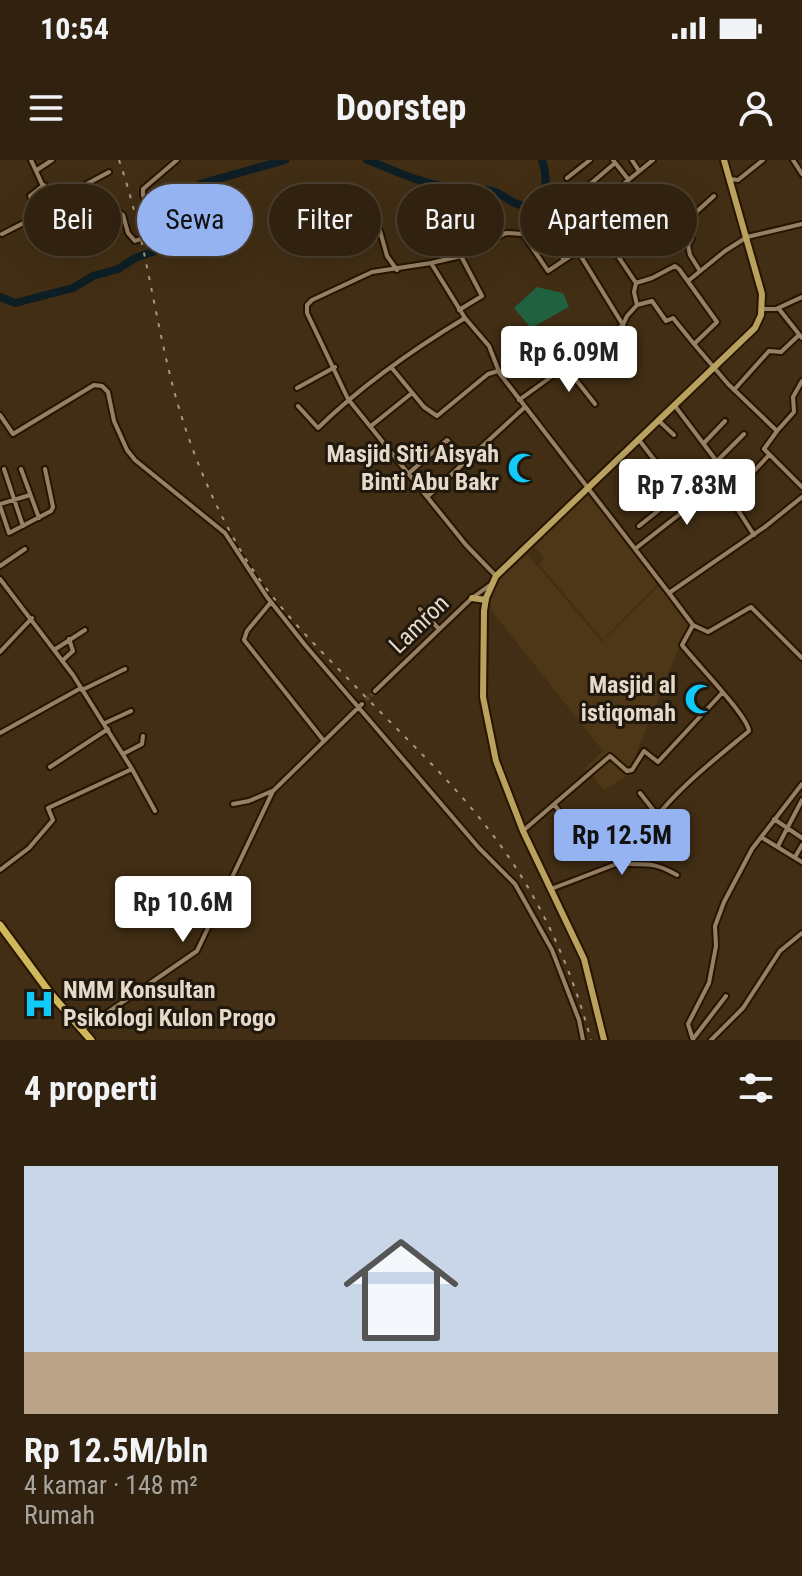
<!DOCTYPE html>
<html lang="id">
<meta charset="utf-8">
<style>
:root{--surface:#31220f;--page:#3d2f1d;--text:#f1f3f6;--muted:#a8a49e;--line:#4c3f2f;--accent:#95b2f1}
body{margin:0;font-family:"Roboto Condensed",sans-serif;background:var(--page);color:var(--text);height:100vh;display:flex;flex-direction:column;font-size:30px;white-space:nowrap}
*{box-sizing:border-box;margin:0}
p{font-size:26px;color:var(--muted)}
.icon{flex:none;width:44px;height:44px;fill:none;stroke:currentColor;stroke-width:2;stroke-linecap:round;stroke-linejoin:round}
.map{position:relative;height:880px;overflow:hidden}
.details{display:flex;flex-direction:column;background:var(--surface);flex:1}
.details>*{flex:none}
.hud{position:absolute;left:24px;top:24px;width:754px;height:72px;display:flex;gap:16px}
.price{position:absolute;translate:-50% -68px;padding:0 18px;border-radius:8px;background:#fff;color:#222;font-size:26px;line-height:52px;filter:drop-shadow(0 2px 4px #0008)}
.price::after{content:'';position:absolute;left:50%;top:48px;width:24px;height:18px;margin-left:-12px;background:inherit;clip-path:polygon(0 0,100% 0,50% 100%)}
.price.selected{background:var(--accent);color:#111}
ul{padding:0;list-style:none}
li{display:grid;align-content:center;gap:16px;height:424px;padding:0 24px}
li+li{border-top:2px solid var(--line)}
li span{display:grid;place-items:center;height:248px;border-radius:0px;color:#555}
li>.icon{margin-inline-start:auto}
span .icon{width:144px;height:144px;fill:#fffc;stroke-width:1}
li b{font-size:34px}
h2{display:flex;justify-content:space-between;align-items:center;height:96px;padding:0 24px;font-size:34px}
.chip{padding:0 28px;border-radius:36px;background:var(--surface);box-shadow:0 8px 32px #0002,0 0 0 2px var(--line);font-size:28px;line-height:72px}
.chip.selected{background:var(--accent);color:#111}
.status{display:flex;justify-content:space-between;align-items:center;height:56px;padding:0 40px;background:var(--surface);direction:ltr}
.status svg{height:22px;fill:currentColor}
header{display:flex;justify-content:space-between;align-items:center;height:104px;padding:0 24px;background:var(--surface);font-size:36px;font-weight:700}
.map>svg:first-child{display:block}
</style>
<div class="status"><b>10:54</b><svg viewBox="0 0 49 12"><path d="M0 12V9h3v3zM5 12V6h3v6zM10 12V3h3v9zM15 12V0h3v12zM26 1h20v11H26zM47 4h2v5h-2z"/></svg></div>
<header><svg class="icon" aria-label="menu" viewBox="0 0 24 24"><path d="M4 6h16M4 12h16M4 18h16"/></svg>Doorstep<svg class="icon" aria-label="person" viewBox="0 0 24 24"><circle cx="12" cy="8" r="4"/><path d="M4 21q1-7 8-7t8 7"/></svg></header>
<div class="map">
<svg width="802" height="880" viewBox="0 0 802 880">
<rect width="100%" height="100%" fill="#412e14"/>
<path fill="#4e3716" d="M 587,332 L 658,424 L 603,480 L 539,404 L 544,399 L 532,384 Z
M 525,391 L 602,482 L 659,426 L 689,463 L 627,616 L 604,630 L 585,608 L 603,591 L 491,450 L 490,437 L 494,426 Z"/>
<path fill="#20623f" d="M 537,127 L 563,133 L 569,147 L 531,168 L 514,148 Z"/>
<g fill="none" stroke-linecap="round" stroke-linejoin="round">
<path stroke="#0d1e25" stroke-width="8" d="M 367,0 C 392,9 416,22 443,26 C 459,29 476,28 492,31 C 504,34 514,47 526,45 C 548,42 548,16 542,0
M 0,137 L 15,143 L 73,128 L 93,116 L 118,109 L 135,98 L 155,91 L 178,56 L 179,42 L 186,33 L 200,24 L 285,0"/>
<path stroke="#5a482f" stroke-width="4" stroke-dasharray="4 2" stroke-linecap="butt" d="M 362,544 L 375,531"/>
<g stroke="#271500" stroke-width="8">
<path id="minor" d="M 31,0 L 53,48 L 72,79 L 79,79 L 117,50 L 123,55 L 128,73 L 135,81 L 151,75 L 156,66 L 143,35 L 143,29 L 177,0
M 613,0 L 628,19
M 632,0 L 639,11
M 793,0 L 802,14
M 37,10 L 52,0
M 567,18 L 590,0
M 730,19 L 738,20 L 763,0
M 51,43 L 109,12
M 668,43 L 683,64
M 555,54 L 623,165
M 33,56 L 34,45 L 30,36 L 44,25
M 541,64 L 564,100
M 599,68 L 636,123 L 652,118 L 675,106 L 679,109 L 717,162 L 694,184 L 728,224 L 777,271 L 764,289 L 802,327
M 380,71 L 387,96 L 397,110
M 566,71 L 653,0
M 2,74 L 53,48
M 575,87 L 642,32
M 578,91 L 548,111 L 523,74 L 555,54 L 615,3
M 431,103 L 461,96 L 506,73 L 523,74
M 700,111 L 690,95 L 688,85 L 692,79 L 683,64 L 714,36
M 688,121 L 725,91 L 747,77 L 802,64
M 637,145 L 652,141 L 666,161 L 673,158 L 694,184
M 762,149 L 776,149 L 802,137
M 779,149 L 802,178
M 459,150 L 482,136 L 461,96
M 565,206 L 595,244
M 391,207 L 424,247 L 437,256 L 488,214 L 498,211 L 506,213 L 512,204 L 529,192
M 297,228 L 335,207
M 734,230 L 769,191 L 781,192 L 799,175
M 519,240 L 623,165 L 627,156 L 637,145 L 634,132 L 636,123
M 298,246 L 318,268 C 362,225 412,190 465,158
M 0,255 L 13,274 L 94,225 L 102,226 L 108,232 L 114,261 L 127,290 L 135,300 L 225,373 L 267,437 L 305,485 L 479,688 L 515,724 L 552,790 L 579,860 L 583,880
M 659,261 L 674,275
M 371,266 L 412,233
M 777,271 L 794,252 L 793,237 L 802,221
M 705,282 L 725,261
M 718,300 L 744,274
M 711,308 L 754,375
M 4,309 L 23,366
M 21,309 L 39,358
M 409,313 L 447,280 L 466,300
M 427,337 L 525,247
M 730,337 L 769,295
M 0,344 L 30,335
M 0,346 L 9,373 L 51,351 L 53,347 L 45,309
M 639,366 L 718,303 L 675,246
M 635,389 L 690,346 L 639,280
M 0,406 L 25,389
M 496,416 L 466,385 L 348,239 L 307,153 L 307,145 L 312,140 L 372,112 L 431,103 L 465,158 L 489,186 L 500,214 L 669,433 L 766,366 L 802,337
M 0,419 L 73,515 L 132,609 L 155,651
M 669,433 L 693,465 L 708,472 L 751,447 L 802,498
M 271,442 L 247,471 L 244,480 L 324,581
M 420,449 L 439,469
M 54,490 L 85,470
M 0,492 L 32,458
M 62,501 L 73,491 L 69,479
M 82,530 L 125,509
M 375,531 L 472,438 L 490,425
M 105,563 L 131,551
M 0,573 L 81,528
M 123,594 L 142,584 L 143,576
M 50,607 L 108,569
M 640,633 L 658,656
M 233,644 L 249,641 L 272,631
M 554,644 L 573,670
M 774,659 L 802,678
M 524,670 L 610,596 L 627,611 L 632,610 L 644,591 L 658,602 L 722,533
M 761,677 L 802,702
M 778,686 L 802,640
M 795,697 L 802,685
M 619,703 C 647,707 648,699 677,715
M 0,710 L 29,688 L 53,660 L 48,648 L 132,609
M 551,729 L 619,703 C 638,689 647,668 662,650 C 688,620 719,596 749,571 C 748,556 694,501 682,485 L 693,465
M 82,870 L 197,791 L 273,631 L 362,544
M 693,879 L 726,836
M 693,880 L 688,864 L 709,823 L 716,786 L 715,766 L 724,742 L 752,689 L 802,624
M 711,880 L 743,848 L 780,791 L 802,773"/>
</g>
<g stroke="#271500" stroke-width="10">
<path id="major" d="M 472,438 L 486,440
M 604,880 L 584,799 L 523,671 L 496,601 L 483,537 L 484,451 L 486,438 L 496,416 L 755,168 L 761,155 L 762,134 L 724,0"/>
</g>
<g stroke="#271500" stroke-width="11">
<path id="highway" d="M 0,765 L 50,833 L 91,880"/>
</g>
<use href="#minor" stroke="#978165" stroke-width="4"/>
<use href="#major" stroke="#b9a160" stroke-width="6"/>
<use href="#highway" stroke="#cfb75c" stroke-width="7"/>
<path stroke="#a79885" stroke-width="2" stroke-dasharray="4 8" stroke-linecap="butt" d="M 119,0 C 144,72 153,149 172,223 C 188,285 213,346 247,401 C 277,448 318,488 357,528 C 402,575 450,619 489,670 C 538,733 570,803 591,880"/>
</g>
<defs>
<g id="mosque-bare" transform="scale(2.4)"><path d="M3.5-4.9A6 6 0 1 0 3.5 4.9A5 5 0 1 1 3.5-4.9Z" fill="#10cafa" stroke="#21180d" stroke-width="2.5" paint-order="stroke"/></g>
<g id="hospital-bare" transform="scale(2.4)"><path d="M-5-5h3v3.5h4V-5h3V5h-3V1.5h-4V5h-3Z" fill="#10cafa" stroke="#21180d" stroke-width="2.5" paint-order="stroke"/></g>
</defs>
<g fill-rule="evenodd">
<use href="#mosque-bare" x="523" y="308"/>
<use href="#mosque-bare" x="700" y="539"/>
<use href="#hospital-bare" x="39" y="844"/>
</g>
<g text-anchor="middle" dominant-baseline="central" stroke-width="6" stroke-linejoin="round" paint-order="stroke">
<g font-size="24" font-weight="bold" fill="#e5d9ca" stroke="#21180d" text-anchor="end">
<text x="499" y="294">Masjid Siti Aisyah<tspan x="499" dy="28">Binti Abu Bakr</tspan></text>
<text x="676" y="525">Masjid al<tspan x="676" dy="28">istiqomah</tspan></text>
<text x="63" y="830" text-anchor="start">NMM Konsultan<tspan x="63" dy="28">Psikologi Kulon Progo</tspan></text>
</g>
<g font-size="24" fill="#e5d9ca" stroke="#21180d">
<text transform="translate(419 464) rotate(-44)">Lamron</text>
</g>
</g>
</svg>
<b class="price" style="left:569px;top:234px">Rp 6.09M</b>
<b class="price" style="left:687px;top:367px">Rp 7.83M</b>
<b class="price selected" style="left:622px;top:717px">Rp 12.5M</b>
<b class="price" style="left:183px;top:784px">Rp 10.6M</b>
<div class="hud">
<a class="chip">Beli</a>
<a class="chip selected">Sewa</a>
<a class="chip">Filter</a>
<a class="chip">Baru</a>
<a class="chip">Apartemen</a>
</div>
</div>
<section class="details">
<h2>4 properti<svg class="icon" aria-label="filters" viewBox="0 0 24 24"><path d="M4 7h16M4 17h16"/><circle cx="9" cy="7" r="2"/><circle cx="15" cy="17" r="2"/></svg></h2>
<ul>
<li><span style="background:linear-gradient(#c9d6e8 75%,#b9a48a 0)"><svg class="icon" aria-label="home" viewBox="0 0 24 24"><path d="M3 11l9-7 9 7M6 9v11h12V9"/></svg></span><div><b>Rp 12.5M/bln</b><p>4 kamar · 148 m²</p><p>Rumah</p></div></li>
</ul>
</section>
